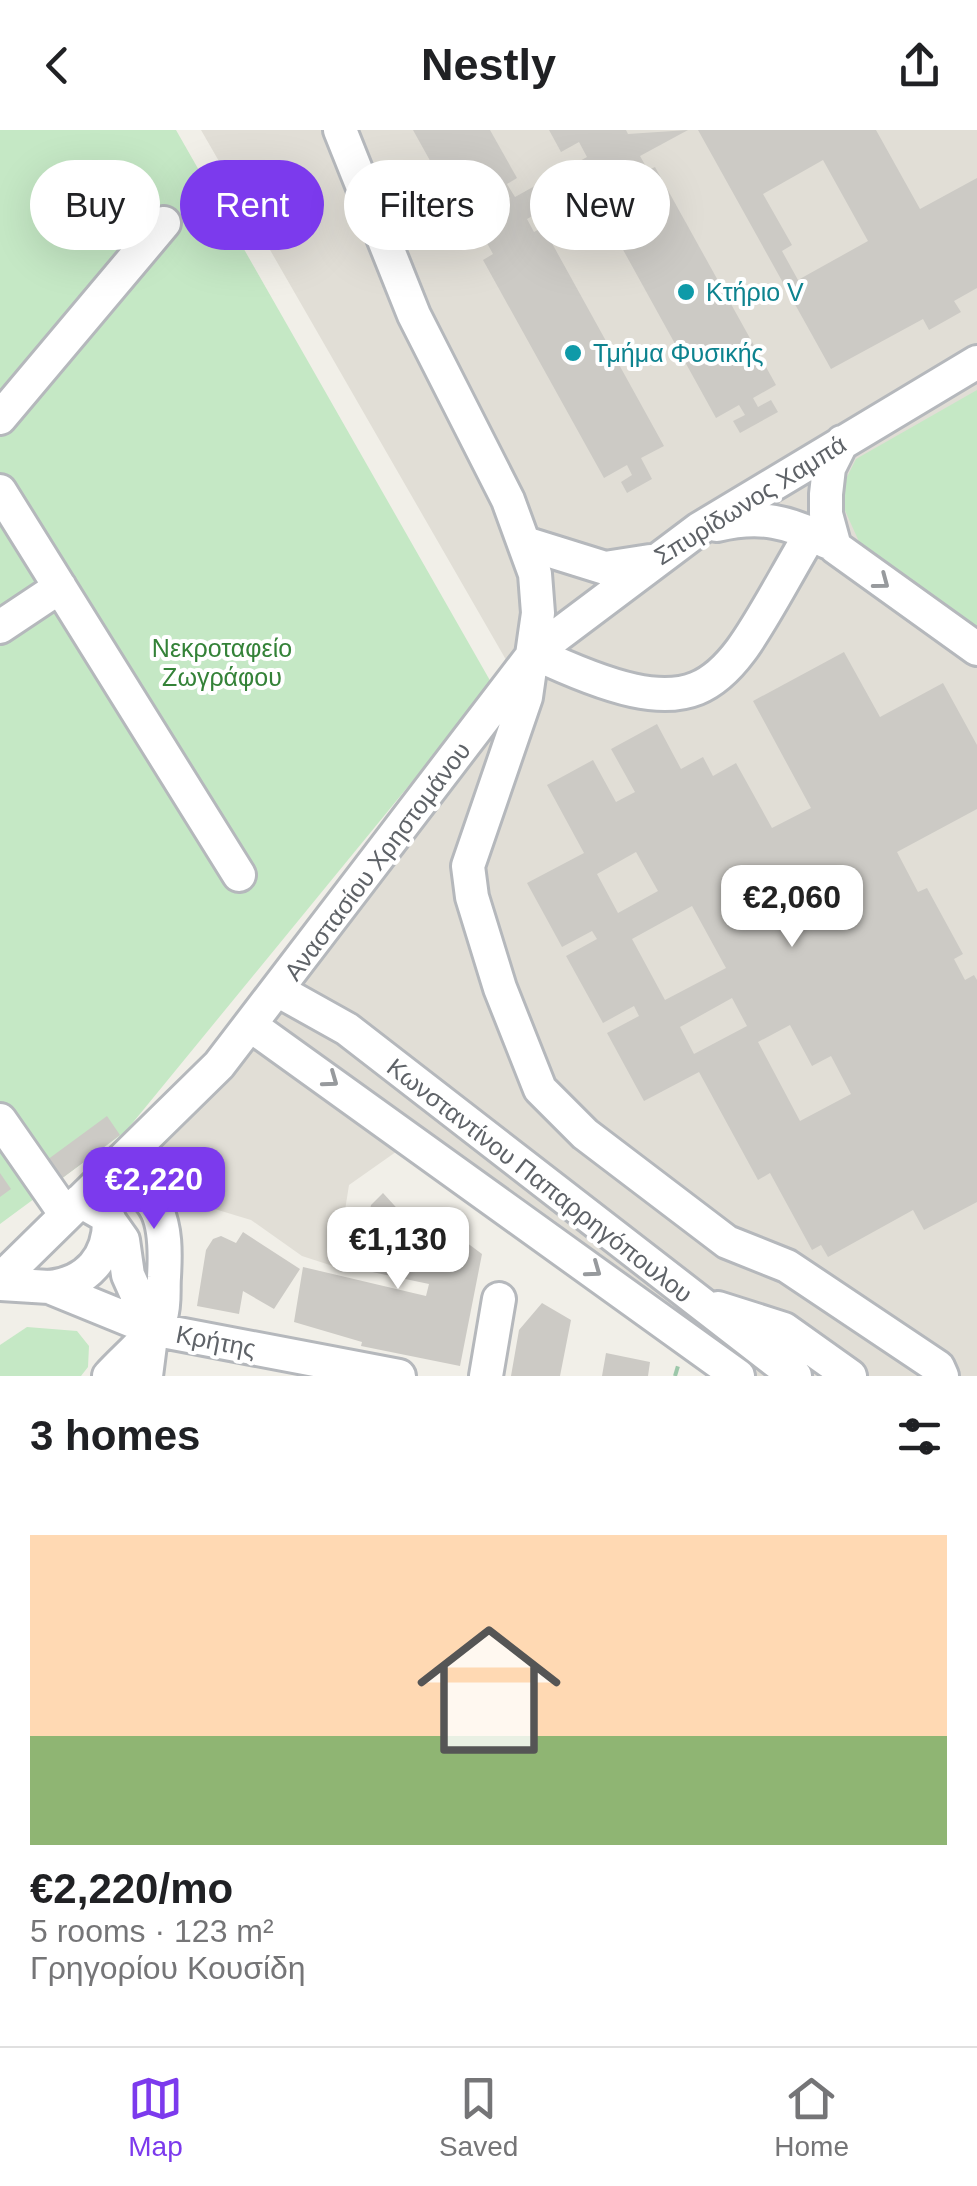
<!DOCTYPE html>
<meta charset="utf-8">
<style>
:root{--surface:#fff;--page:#f6f6f6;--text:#202124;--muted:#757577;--line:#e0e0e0;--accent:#7c3aed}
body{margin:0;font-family:Arial,sans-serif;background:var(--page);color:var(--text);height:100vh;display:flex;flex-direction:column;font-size:38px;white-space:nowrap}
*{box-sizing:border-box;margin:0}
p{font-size:32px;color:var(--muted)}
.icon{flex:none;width:55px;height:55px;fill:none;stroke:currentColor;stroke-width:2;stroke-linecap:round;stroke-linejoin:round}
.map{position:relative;height:1246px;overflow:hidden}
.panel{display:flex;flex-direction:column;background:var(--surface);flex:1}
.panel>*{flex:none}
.top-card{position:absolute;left:30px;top:30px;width:918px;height:90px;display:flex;gap:20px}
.price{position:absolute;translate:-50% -85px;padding:0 22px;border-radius:20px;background:#fff;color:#222;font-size:32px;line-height:65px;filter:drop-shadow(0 2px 5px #0008)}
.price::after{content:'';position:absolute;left:50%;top:60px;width:30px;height:22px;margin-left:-15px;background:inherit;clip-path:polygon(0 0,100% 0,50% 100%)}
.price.selected{background:var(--accent);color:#fff}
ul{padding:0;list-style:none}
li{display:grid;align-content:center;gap:20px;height:530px;padding:0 30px}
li+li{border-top:2px solid var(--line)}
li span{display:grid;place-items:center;height:310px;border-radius:0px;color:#555}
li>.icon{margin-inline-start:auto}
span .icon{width:180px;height:180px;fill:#fffc;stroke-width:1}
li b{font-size:42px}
h2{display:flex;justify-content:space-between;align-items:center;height:120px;padding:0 30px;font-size:42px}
.tag{padding:0 35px;border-radius:45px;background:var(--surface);box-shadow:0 10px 40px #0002;font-size:35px;line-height:90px}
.tag.selected{background:var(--accent);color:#fff}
header{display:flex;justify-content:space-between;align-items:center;height:130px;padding:0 30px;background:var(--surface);font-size:45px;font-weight:800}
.menu{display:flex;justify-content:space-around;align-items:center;height:140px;border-top:2px solid var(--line);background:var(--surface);font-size:28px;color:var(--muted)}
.menu a{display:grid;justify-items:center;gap:5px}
.menu .selected{color:var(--accent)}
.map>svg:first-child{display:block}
</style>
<header><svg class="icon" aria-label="back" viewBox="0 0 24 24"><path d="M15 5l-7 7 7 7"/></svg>Nestly<svg class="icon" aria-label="share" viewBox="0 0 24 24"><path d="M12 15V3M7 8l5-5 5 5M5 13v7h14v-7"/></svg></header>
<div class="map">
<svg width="977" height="1246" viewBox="0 0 977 1246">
<rect width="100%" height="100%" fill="#f1efe8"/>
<path fill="#e1ded6" d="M 201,0 L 977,0 L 977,1246 L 718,1246 L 410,1012 L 349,1055 L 336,1137 L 302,1126 L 251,1090 L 198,1074 L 138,1013 L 517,549 Z"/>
<path fill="#c5e8c5" d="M 0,0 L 176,0 L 492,554 L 126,1001 L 0,1094 Z
M 977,260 L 977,498 L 861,416 L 838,365 L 856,329 Z
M 27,1197 L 77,1201 L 89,1216 L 88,1237 L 81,1246 L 0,1246 L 0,1215 Z"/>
<path fill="#cccac5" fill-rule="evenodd" d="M 413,0 L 490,0 L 517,48 L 507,54 L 515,67 L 587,27 L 579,12 L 561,22 L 549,0 L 626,0 L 628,4 L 688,0 L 640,26 L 648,40 L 655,37 L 776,255 L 753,268 L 758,277 L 771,270 L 778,282 L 740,303 L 733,291 L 745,285 L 739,275 L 716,288 L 595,69 L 607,63 L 599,49 L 527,89 L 534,102 L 543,97 L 664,316 L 641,328 L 652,349 L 627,363 L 621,352 L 632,345 L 627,335 L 604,348 L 483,130 L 493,124 L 482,104 L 466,76 L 458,81 Z
M 698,0 L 876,0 L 920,79 L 977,48 L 977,158 L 954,171 L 961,182 L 929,200 L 923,189 L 831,239 ZM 823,30 L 868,111 L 798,150 L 782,121 L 792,115 L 763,64 Z
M 844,522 L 880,587 L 943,553 L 977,615 L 977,679 L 897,722 L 918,762 L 927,758 L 963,824 L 954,829 L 965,850 L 974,845 L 977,850 L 977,1072 L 924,1100 L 913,1080 L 828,1127 L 821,1115 L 812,1120 L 770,1043 L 758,1050 L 699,942 L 644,971 L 607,903 L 639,886 L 634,876 L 603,893 L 566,826 L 597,809 L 592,801 L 562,817 L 527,753 L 584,723 L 547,655 L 593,630 L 616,672 L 635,662 L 611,619 L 657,594 L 681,639 L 703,627 L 713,646 L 736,633 L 772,698 L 811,678 L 753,571 ZM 636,722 L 658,761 L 618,783 L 597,744 ZM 692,776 L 726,838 L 665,870 L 632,809 ZM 732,868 L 747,896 L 694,924 L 680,897 ZM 790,895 L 812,936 L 831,926 L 851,964 L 800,991 L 758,912 Z
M 107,986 L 120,1005 L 61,1049 L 47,1030 Z
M 0,1043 L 11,1059 L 0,1067 Z
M 383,1063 L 436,1121 L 451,1101 L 482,1124 L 460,1236 L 361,1216 L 362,1212 L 294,1192 L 303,1137 L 426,1166 L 429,1154 L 358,1139 L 371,1075 Z
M 243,1102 L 300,1139 L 274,1179 L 243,1161 L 239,1184 L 197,1176 L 206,1120 L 213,1109 L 221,1106 L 236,1113 Z
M 542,1173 L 571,1190 L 560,1246 L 511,1246 L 519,1200 Z
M 606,1223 L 650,1232 L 648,1246 L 602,1246 Z"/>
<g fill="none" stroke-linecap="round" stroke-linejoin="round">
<g stroke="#b5b8bc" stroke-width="38">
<path id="minor" d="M 340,0 L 414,185 L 508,370 L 535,444 L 538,483 L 526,567 L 468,736 L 472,767 L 500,858 L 540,959 L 585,1004 L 727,1112 L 787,1136 L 938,1237 L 942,1246
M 0,288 L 164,93
M 842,312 L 829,338 L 826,364 L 826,384 L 835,417 L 977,519
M 0,361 L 239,745
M 717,395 C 759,385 790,391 827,412
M 528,414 L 605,438 L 650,431
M 0,497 L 60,457
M 534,523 C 719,610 722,554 811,403
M 279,861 L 347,899 L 795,1246
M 250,895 L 738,1246
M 0,990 L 66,1085
M 102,1050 C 163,1055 167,1095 164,1147 C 163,1159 165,1175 161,1186 C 151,1208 125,1228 109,1246
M 80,1071 L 106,1086 L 123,1110 L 128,1145 L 152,1199 L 146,1246
M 0,1150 L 219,935 L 534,523 L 699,399 L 977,232
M 0,1154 L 49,1157 L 152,1199 L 399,1246
M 49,1157 C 87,1153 110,1127 109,1089
M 718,1178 L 784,1199 L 850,1246
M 486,1246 L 499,1169"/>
</g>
<path stroke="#9cc7a9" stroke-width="4" stroke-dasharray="10 5" stroke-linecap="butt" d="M 675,1246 L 678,1236"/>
<use href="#minor" stroke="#fff" stroke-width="32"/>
</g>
<defs><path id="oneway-chevron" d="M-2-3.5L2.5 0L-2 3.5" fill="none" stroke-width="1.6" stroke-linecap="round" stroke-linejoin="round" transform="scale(2.5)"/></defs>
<g stroke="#979a9d">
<use href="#oneway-chevron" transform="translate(882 452) rotate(37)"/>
<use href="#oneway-chevron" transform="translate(331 950) rotate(36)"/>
<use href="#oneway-chevron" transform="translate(594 1140) rotate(36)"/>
</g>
<g fill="#0f9aa8" stroke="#fff" stroke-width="4">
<circle cx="686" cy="162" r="10"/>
<circle cx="573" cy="223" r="10"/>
</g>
<g text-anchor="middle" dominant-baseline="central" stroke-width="8" stroke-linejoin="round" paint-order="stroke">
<g font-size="25" fill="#0d838f" stroke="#fff" text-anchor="start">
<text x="706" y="162">Κτήριο V</text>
<text x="593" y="223">Τμήμα Φυσικής</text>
</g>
<g font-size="25" fill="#5f6368" stroke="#fff">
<text transform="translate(750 370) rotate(-32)">Σπυρίδωνος Χαμπά</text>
<text transform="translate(377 731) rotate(-53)">Αναστασίου Χρηστομάνου</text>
<text transform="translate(540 1050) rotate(38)">Κωνσταντίνου Παπαρρηγόπουλου</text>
<text transform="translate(216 1211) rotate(11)">Κρήτης</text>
</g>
<g font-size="25" fill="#348238" stroke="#fff">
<text x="222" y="518">Νεκροταφείο<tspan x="222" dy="29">Ζωγράφου</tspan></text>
</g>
</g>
</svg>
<b class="price" style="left:792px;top:820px">€2,060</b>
<b class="price selected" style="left:154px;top:1102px">€2,220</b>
<b class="price" style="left:398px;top:1162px">€1,130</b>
<div class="top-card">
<a class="tag">Buy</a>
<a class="tag selected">Rent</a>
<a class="tag">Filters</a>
<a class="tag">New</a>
</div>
</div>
<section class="panel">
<h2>3 homes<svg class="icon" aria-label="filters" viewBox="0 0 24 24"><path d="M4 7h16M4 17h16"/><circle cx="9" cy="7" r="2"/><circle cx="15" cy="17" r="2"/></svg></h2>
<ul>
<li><span style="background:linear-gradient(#ffd9b3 65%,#8fb573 0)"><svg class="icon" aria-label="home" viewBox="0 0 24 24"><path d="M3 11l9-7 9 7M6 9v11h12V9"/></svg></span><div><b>€2,220/mo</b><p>5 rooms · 123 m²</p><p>Γρηγορίου Κουσίδη</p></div></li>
</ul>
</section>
<nav class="menu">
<a class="selected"><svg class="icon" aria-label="map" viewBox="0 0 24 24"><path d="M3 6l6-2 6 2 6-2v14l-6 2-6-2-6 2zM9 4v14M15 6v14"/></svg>Map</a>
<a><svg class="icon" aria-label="saved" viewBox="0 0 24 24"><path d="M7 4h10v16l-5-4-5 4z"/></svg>Saved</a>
<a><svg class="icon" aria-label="home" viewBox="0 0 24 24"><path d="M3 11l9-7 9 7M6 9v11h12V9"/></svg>Home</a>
</nav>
